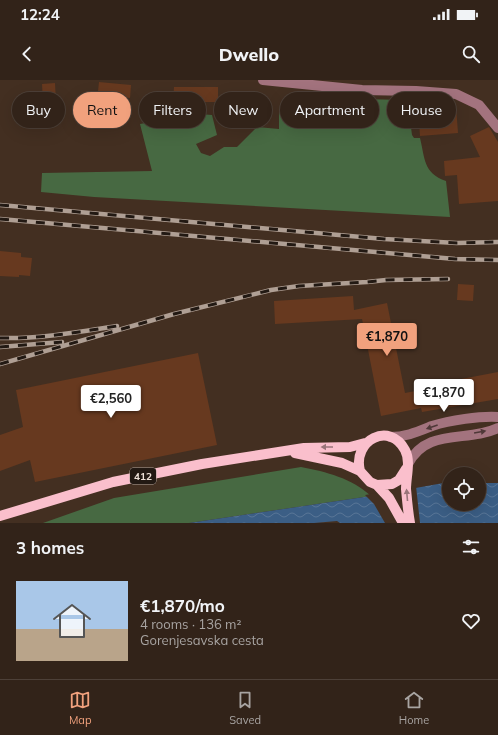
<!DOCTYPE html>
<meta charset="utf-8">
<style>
:root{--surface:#322319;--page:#3a2b22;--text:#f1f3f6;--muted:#a8a4a2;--line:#4d4038;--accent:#f1a17d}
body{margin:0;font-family:Mulish,sans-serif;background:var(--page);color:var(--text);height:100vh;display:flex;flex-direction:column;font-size:15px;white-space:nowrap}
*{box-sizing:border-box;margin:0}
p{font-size:13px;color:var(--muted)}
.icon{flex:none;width:22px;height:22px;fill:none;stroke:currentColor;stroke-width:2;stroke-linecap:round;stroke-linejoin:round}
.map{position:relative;height:443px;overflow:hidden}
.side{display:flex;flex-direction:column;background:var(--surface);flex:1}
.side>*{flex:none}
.banner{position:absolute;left:12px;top:12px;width:474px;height:36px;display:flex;gap:8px}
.controls{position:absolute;left:442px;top:387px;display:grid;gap:8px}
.controls a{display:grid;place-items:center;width:44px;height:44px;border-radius:50%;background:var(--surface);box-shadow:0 4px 16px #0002,0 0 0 1px var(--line);font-size:20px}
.price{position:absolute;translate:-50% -34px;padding:0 9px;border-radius:4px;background:#fff;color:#222;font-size:13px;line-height:26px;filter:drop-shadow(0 1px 2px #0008)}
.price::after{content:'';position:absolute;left:50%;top:24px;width:12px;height:9px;margin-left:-6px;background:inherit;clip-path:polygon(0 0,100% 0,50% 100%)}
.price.selected{background:var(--accent);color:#111}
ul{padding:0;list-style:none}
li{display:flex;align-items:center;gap:12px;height:100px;padding:0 16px}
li+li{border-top:1px solid var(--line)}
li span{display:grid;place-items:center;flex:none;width:112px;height:80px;border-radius:0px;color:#555}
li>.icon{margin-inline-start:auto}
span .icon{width:48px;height:48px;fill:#fffc;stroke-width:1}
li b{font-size:17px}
h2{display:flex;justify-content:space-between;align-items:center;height:48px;padding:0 16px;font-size:17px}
.pill{padding:0 14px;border-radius:18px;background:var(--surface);box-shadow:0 4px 16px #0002,0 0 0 1px var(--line);font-size:14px;line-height:36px}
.pill.selected{background:var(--accent);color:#111}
.status{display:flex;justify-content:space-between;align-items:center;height:28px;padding:0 20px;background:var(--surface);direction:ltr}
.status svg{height:11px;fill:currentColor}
header{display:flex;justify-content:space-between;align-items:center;height:52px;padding:0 16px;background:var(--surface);font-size:18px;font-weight:800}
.tabs{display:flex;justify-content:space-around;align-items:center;height:56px;border-top:1px solid var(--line);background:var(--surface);font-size:11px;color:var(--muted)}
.tabs a{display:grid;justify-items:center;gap:2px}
.tabs .selected{color:var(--accent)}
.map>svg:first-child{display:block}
</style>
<div class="status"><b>12:24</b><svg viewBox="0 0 49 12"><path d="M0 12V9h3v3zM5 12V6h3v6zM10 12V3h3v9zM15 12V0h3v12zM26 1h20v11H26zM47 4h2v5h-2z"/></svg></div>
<header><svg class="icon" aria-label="back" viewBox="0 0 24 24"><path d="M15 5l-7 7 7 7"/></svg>Dwello<svg class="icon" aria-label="search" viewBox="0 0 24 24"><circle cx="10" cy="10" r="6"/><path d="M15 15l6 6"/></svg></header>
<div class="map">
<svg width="498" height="443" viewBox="0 0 498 443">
<defs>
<pattern id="water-waves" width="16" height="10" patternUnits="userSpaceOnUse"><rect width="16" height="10" fill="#3b5e85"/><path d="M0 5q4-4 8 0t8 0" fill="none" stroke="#587596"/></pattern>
</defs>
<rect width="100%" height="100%" fill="#432f21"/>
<path fill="#476942" d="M 296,14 L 360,19 L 404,20 L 408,24 L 412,55 L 414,58 L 420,58 C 425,78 423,93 446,101 L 450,137 L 94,117 L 41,112 L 42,93 L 152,91 L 140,44 L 156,41 L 158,31 L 212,35 L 217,55 L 196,64 L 201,73 L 210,76 L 224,67 L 237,67 L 257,47 L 279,49 L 279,34 L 283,22 L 294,18 Z
M 301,387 C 327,392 351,398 371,416 L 189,443 L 43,443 L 114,418 Z"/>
<path fill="url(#water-waves)" d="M 449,402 L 449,424 L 479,424 L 479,403 L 498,403 L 498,443 L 340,443 L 337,441 L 314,443 L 189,443 L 371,416 Z"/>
<path fill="#432f21" d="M 416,406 L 420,443 L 385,443 L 374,424 L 365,415 Z"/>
<path fill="#67391f" d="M 99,2 L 131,5 L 130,18 L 116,16 L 116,30 L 96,30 Z
M 55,3 L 56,23 L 43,23 L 42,4 Z
M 174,7 L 218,7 L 218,22 L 197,22 L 197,25 L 173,24 Z
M 456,26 L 458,53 L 420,56 L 418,29 Z
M 489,47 L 498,62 L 498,121 L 459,124 L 457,95 L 445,96 L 444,81 L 480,77 L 470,56 Z
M 0,171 L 21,173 L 21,177 L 32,178 L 30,196 L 19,195 L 19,197 L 0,196 Z
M 458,204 L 474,205 L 473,221 L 457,220 Z
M 353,216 L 354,230 L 387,223 L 405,313 L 457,303 L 456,300 L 498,292 L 498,319 L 422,332 L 421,328 L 381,336 L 362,239 L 275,244 L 274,221 Z
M 198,273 L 217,365 L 35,402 L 30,380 L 0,391 L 0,355 L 23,347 L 16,310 Z"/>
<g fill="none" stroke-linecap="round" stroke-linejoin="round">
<path stroke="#a3737e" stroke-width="10" d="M 263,0 L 362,10 L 416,11 L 456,14 L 479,25 L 498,48
M 390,357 C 406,357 417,352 432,346 C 450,340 480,336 498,337
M 408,384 C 427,347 467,363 498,348"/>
<path stroke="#fabfcc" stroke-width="10" d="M 295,373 L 342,383 L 360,391 L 370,402 L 377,405 L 392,404 L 399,400 L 406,389
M 360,391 C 352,360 390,341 405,370 C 411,381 406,397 406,409 C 407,420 408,432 410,443
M 377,405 L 389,418 L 403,443
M 0,436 L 113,402 L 202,384 L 304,368 L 350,367 L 365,363"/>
<g stroke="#af9f94" stroke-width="4.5">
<path id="rail" d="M 0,125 L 384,159 L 457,163 L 498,162
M 0,139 L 455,179 L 498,180
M 0,258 C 40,259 78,252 117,246
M 0,267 L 62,262
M 0,284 L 174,234 L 271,210 L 299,206 L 367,202 L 386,200 L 448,199"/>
</g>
<use href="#rail" stroke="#221913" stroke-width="3" stroke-dasharray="9" stroke-linecap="butt"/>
</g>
<defs><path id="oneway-solid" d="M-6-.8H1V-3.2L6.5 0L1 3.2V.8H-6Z"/></defs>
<g fill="#4f3838">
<use href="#oneway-solid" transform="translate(432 347) rotate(161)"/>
<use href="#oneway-solid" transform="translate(480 352) rotate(-10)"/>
</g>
<g fill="#997479">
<use href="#oneway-solid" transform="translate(327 367) rotate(-180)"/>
<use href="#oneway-solid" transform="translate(407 415) rotate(-95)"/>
</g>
<g text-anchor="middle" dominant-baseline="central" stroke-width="3" stroke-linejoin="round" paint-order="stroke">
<rect fill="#221913" stroke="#b2a69e" stroke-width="1" x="130" y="388" width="26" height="16" rx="3"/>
<g font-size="10" font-weight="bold" fill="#efe2d9">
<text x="143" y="396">412</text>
</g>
</g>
</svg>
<div class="controls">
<a><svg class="icon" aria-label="locate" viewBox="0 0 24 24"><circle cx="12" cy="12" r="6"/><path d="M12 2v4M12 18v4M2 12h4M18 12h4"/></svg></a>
</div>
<b class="price selected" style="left:387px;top:277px">€1,870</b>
<b class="price" style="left:444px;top:333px">€1,870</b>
<b class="price" style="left:111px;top:339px">€2,560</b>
<div class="banner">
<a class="pill">Buy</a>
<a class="pill selected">Rent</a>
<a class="pill">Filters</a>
<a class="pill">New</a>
<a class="pill">Apartment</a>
<a class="pill">House</a>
</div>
</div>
<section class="side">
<h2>3 homes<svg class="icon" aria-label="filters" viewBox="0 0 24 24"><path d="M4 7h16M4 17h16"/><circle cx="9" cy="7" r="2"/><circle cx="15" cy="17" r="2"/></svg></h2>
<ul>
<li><span style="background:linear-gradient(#a9c7e8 60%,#b9a48a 0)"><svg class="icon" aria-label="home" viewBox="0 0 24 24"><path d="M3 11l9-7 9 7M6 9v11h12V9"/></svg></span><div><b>€1,870/mo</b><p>4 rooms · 136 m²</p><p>Gorenjesavska cesta</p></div><svg class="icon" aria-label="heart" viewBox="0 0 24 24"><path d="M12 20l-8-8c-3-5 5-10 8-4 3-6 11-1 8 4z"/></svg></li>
</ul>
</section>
<nav class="tabs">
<a class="selected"><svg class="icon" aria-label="map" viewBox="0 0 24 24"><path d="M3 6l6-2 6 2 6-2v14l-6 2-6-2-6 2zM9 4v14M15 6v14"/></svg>Map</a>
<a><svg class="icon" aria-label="saved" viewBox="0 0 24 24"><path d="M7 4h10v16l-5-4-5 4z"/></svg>Saved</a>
<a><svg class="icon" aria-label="home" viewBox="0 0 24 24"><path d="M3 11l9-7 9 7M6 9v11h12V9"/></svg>Home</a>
</nav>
